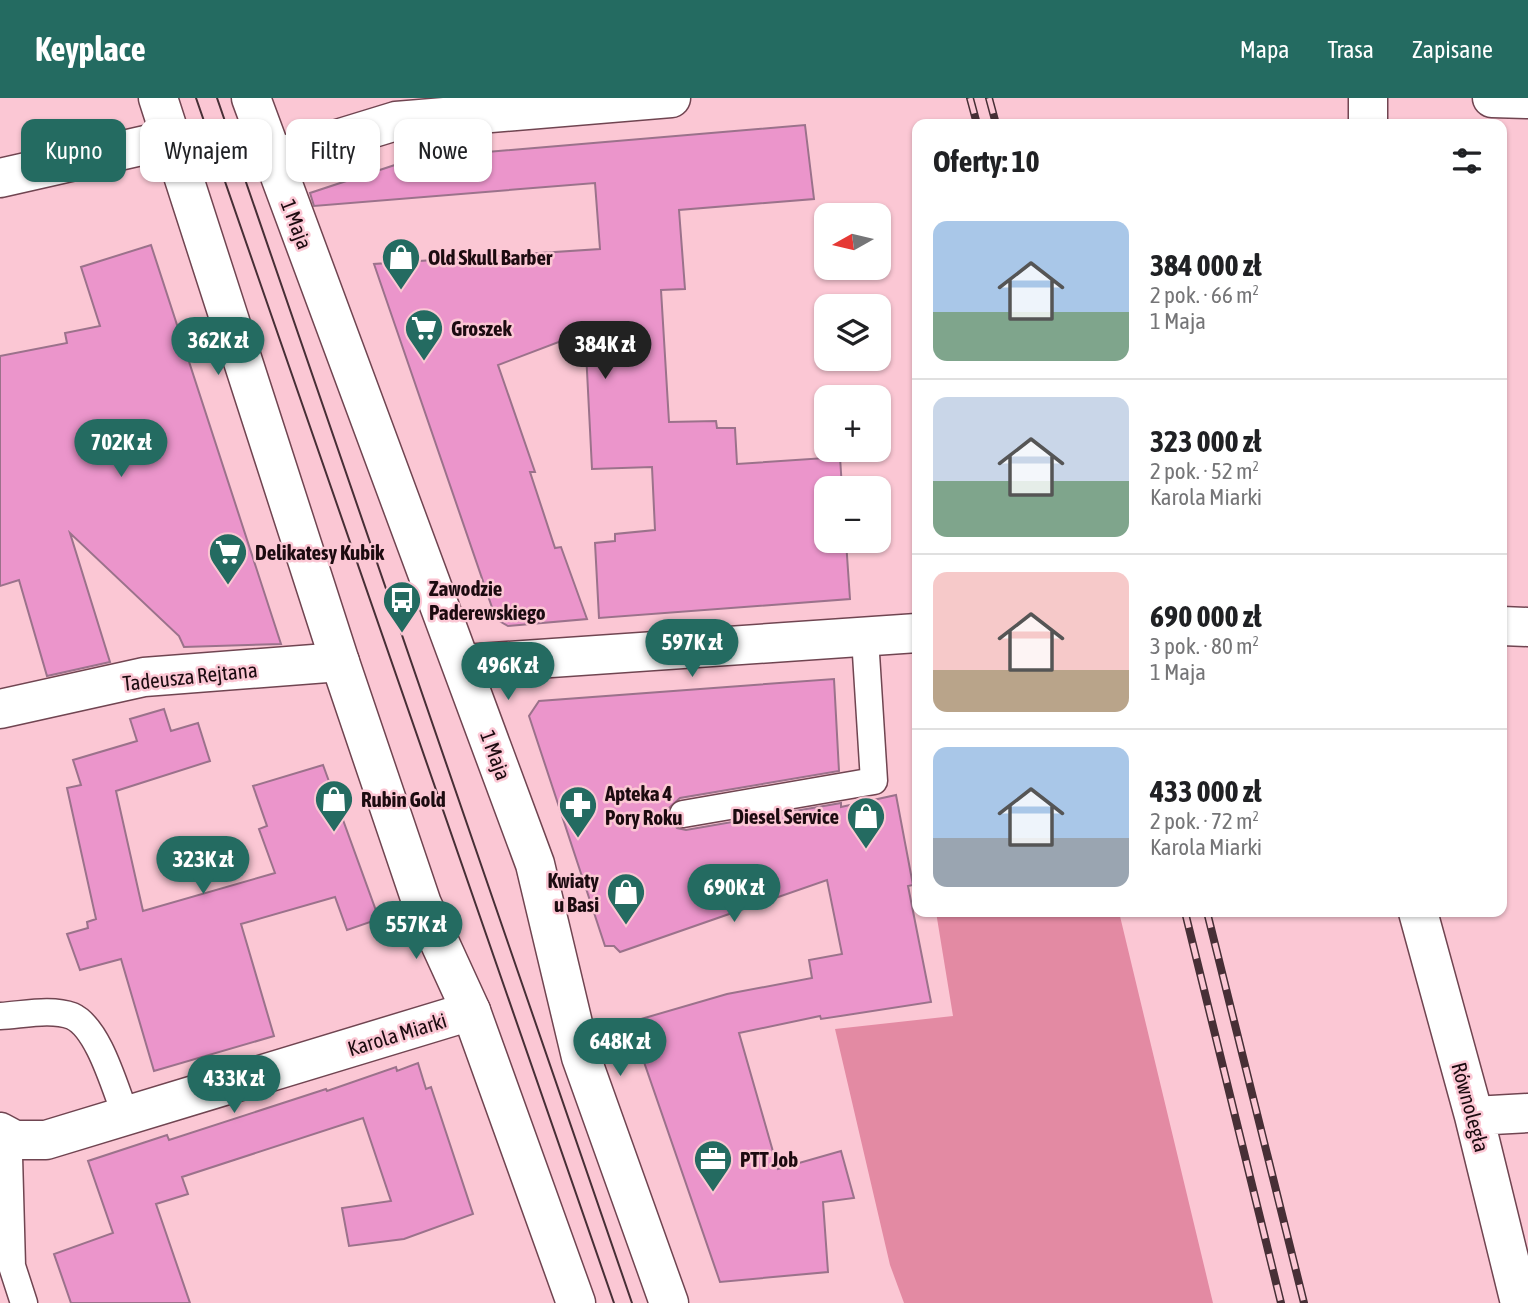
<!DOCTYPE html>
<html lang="pl">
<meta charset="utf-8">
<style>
:root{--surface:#fff;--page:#f6f6f6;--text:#202124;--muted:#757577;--line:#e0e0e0;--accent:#246b61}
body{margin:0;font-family:"Asap Condensed",sans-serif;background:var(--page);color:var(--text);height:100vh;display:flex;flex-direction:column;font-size:26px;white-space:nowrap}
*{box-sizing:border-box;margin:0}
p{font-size:23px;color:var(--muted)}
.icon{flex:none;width:38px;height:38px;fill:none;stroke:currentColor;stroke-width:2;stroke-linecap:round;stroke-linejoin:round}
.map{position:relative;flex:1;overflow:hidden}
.side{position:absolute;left:912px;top:21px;width:595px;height:798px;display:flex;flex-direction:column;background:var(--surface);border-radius:14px;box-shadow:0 2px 5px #0004}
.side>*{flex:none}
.banner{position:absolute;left:21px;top:21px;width:665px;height:63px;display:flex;gap:14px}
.needle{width:46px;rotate:262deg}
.controls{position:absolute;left:814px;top:105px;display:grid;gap:14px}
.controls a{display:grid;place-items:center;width:77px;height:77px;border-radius:14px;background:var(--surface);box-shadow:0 2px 5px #0004;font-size:35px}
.price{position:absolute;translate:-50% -60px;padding:0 16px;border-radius:24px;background:var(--accent);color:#fff;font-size:23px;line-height:46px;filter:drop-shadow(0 2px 4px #0008)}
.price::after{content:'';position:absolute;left:50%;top:42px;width:21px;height:16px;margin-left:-10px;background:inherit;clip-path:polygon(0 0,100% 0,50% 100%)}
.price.selected{background:#222;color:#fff}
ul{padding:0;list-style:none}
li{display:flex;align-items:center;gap:21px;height:175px;padding:0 21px}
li+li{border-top:2px solid var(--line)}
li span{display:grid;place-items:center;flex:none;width:196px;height:140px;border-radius:14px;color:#555}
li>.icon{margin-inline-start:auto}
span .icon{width:84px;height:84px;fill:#fffc;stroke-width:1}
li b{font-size:30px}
h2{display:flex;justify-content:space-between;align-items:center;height:84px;padding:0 21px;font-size:30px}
.chip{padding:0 24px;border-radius:14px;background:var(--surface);box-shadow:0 2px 5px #0004;font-size:24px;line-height:63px}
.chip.selected{background:var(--accent);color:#fff}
header{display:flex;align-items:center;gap:42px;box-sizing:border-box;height:98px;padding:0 35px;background:var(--accent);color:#fff}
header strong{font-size:33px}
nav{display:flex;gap:38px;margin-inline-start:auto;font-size:24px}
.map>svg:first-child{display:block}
</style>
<header>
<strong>Keyplace</strong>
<nav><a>Mapa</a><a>Trasa</a><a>Zapisane</a></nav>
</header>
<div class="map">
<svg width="1528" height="1205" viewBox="0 0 1528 1205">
<rect width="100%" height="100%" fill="#fbc7d4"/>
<path fill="#e38aa3" d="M 936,814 L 1119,814 L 1213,1205 L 904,1205 L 890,1167 L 835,931 L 953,918 Z"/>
<path fill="#eb95cb" stroke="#9b728b" stroke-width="2" d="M 805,27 L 814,101 L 679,112 L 685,191 L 661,192 L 669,324 L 716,323 L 717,330 L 735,330 L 737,366 L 840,359 L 842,390 L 826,390 L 826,443 L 846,443 L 850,501 L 599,520 L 595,445 L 615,443 L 615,436 L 655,432 L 652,369 L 592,371 L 585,234 L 498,267 L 535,374 L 530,374 L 555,450 L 561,449 L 587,521 L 508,528 L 496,521 L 374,166 L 600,151 L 595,85 L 314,108 L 310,95 L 416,60 Z
M 151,147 L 281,546 L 184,549 L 179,538 L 70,435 L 110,564 L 47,578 L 19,482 L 0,488 L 0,258 L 67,245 L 65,235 L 100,228 L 81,169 Z
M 834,581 L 839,673 L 680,700 L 669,710 L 668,719 L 677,730 L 686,732 L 841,705 L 841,709 L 896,697 L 913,787 L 908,788 L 931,904 L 821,921 L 820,918 L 739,935 L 778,1071 L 841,1053 L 854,1100 L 823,1104 L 828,1174 L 720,1184 L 634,935 L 641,929 L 641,921 L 727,896 L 812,880 L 809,862 L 842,856 L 827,782 L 620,854 L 614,848 L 605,848 L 529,618 L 539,603 Z
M 164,611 L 171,633 L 198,625 L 210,663 L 116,693 L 143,813 L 275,775 L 259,731 L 267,728 L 253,688 L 323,667 L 379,821 L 347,832 L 335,799 L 241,826 L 274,938 L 154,973 L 121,861 L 80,872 L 67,836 L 88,830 L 87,824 L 96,821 L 67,690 L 81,687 L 73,662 L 137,643 L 130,621 Z
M 418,965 L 426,991 L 431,989 L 473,1116 L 404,1141 L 349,1148 L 342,1110 L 391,1103 L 363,1020 L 182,1079 L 188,1096 L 156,1106 L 190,1205 L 71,1205 L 54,1156 L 113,1135 L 88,1063 L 167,1037 L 169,1042 L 326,991 L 327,993 L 396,969 L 397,973 Z"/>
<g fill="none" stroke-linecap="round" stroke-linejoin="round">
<g stroke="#704551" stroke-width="29">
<path id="lane" d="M 683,716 L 874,683 L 865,540
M 0,918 C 22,917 51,910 72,918 C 99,930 115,991 126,1018
M 15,1042 L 9,1058 L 12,1168 L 24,1205"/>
</g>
<g stroke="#704551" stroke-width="41">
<path id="street" d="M 1492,0 L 1528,1
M 1368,26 L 1368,0
M 272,61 L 396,23 L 671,0
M 0,80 L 172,41
M 1502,528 L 1528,529
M 463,566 L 917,535
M 0,611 L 144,579 L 340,564
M 1418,814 L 1474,1018 L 1520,1205
M 1474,1018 L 1528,1015
M 0,1034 L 15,1042 L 46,1042 L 471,913"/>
</g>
<g stroke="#704551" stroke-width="41">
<path id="secondary" d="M 158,0 L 340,564 L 422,806 L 471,913 L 576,1205
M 251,0 L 535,766 L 581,959 L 669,1205"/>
</g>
<use href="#lane" stroke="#fff" stroke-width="26"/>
<use href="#street" stroke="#fff" stroke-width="38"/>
<use href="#secondary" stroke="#fff" stroke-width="38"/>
<path stroke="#472f36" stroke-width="2" d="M 196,0 L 614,1205
M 217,0 L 632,1205"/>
<g stroke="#472f36" stroke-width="8">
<path id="rail" d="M 970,0 L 977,26
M 989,0 L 996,26
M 1185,814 L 1281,1205
M 1207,814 L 1304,1205"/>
</g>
<use href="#rail" stroke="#fbc7d4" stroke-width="5" stroke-dasharray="16" stroke-linecap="butt"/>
</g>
<defs>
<g id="shop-pin" transform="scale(2.0125)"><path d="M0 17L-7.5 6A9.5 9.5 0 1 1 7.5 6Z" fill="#246b61" stroke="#fbc7d4"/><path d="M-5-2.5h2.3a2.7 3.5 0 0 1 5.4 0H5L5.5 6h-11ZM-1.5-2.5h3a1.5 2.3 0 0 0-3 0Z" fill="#fff"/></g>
<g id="supermarket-pin" transform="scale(2.0125)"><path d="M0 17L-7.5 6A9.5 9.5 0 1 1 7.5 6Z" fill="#246b61" stroke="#fbc7d4"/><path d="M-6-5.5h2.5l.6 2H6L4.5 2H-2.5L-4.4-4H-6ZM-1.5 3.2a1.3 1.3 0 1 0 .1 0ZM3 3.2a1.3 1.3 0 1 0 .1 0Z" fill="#fff"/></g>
<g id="bus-pin" transform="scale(2.0125)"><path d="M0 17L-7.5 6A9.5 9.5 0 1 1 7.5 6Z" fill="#246b61" stroke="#fbc7d4"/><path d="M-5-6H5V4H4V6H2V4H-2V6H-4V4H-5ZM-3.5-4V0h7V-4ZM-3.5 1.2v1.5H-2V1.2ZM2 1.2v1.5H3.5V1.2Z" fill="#fff"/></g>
<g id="pharmacy-pin" transform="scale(2.0125)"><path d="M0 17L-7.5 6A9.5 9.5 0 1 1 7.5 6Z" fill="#246b61" stroke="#fbc7d4"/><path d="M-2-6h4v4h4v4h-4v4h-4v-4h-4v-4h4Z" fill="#fff"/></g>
<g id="office-pin" transform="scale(2.0125)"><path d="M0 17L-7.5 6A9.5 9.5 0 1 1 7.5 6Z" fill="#246b61" stroke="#fbc7d4"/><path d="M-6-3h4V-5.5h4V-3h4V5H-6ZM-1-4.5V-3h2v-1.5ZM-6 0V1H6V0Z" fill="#fff"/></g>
</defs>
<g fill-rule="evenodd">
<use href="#shop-pin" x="401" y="159"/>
<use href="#supermarket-pin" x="424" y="230"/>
<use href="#supermarket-pin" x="228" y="454"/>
<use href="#bus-pin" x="402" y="502"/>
<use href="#shop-pin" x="334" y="701"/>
<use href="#pharmacy-pin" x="578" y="707"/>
<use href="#shop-pin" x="866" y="718"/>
<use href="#shop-pin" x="626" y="794"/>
<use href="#office-pin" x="713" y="1061"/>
</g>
<g text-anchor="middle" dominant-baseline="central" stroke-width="5" stroke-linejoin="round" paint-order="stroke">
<g font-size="21" fill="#1c0b10" stroke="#fbc7d4">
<text transform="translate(297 126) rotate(69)">1 Maja</text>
<text transform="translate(190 578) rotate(-6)">Tadeusza Rejtana</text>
<text transform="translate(496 657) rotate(70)">1 Maja</text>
<text transform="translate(397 936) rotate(-17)">Karola Miarki</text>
<text transform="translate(1471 1009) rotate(75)">Równoległa</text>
</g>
<g font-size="21" font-weight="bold" fill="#1c0b10" stroke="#fbc7d4" text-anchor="start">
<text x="428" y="159">Old Skull Barber</text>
<text x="451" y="230">Groszek</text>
<text x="255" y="454">Delikatesy Kubik</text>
<text x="429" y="490">Zawodzie<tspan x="429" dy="24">Paderewskiego</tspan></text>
<text x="605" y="695">Apteka 4<tspan x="605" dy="24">Pory Roku</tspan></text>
<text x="361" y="701">Rubin Gold</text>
<text x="839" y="718" text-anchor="end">Diesel Service</text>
<text x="599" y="782" text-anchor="end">Kwiaty<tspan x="599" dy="24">u Basi</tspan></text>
<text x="740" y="1061">PTT Job</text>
</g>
</g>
</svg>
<div class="controls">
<a><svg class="needle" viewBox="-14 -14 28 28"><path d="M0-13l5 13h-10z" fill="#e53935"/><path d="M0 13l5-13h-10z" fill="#757577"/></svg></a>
<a><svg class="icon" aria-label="layers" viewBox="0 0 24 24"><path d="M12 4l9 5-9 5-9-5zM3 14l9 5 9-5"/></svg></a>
<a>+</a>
<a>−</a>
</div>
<b class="price" style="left:218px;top:279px">362K zł</b>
<b class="price selected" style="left:605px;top:283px">384K zł</b>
<b class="price" style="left:121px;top:381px">702K zł</b>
<b class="price" style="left:692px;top:581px">597K zł</b>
<b class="price" style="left:508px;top:604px">496K zł</b>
<b class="price" style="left:203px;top:798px">323K zł</b>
<b class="price" style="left:734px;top:826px">690K zł</b>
<b class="price" style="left:416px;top:863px">557K zł</b>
<b class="price" style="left:620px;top:980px">648K zł</b>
<b class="price" style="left:234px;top:1017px">433K zł</b>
<div class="banner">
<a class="chip selected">Kupno</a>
<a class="chip">Wynajem</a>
<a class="chip">Filtry</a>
<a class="chip">Nowe</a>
</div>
<section class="side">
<h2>Oferty: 10<svg class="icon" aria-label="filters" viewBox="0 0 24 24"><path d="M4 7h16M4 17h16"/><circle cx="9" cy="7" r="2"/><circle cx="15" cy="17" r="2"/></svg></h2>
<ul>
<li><span style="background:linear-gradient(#a9c7e8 65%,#7fa58c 0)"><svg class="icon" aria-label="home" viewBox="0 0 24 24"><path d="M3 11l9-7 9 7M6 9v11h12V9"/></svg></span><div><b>384 000 zł</b><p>2 pok. · 66 m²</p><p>1 Maja</p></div></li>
<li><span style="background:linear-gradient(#c9d6e8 60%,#7fa58c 0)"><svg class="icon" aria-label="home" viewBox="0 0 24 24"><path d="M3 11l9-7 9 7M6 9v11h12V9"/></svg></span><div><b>323 000 zł</b><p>2 pok. · 52 m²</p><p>Karola Miarki</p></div></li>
<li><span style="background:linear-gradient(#f6c9c9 70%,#b9a48a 0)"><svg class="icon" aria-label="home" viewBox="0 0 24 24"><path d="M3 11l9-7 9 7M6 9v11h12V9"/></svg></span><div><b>690 000 zł</b><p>3 pok. · 80 m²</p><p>1 Maja</p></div></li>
<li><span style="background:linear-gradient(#a9c7e8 65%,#9aa5b1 0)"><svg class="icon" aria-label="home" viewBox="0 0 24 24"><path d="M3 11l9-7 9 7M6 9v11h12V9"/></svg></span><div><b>433 000 zł</b><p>2 pok. · 72 m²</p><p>Karola Miarki</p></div></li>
</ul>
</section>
</div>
